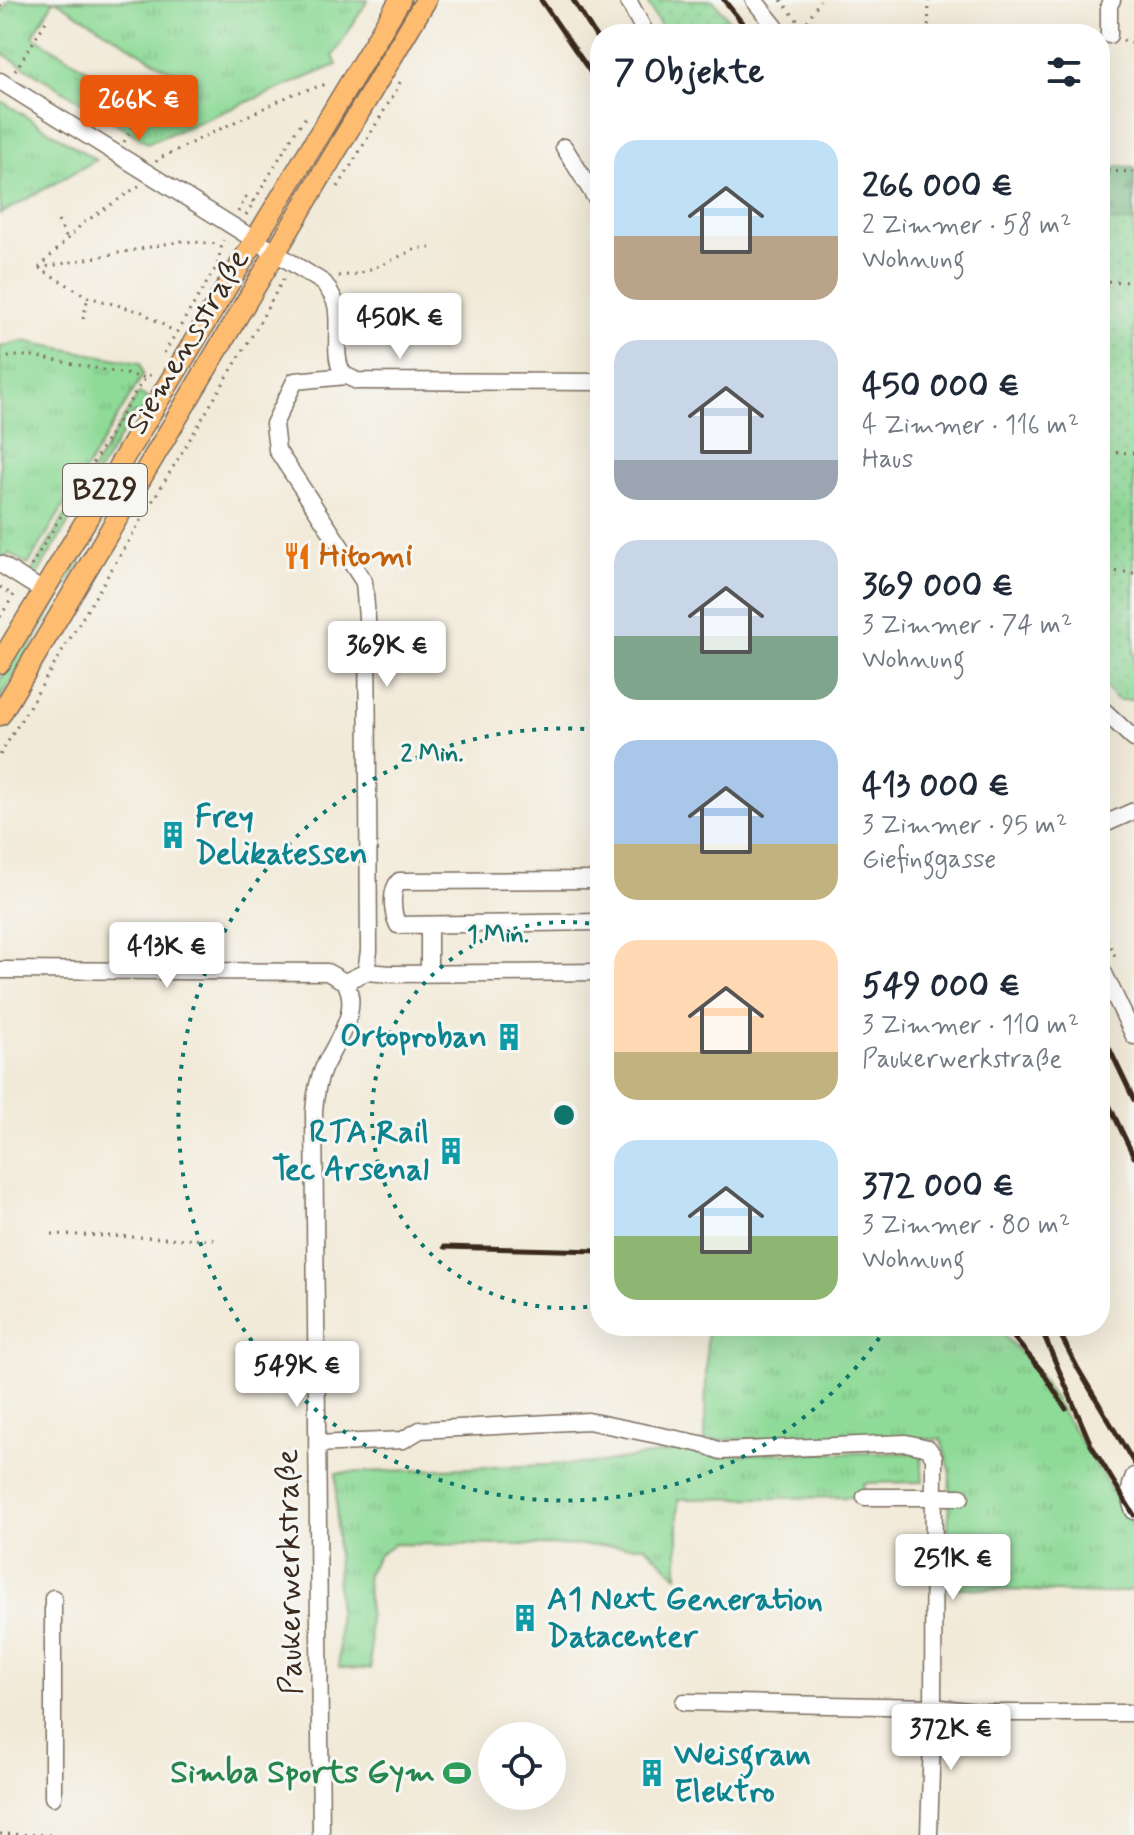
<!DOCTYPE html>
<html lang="de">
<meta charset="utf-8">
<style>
:root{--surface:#fff;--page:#f6f6f7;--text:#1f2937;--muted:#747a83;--accent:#ea580c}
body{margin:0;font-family:Mynerve,sans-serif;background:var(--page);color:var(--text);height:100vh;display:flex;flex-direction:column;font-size:30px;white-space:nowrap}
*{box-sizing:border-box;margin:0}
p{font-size:26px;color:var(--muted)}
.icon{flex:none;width:44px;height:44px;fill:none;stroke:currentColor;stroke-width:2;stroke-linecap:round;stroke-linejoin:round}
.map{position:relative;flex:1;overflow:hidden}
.panel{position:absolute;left:590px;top:24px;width:520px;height:1312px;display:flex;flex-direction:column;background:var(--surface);border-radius:32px;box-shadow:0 8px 32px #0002}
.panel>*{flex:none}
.controls{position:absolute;left:478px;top:1722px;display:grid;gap:16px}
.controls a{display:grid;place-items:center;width:88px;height:88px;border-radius:50%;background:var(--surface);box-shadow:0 8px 32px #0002;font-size:40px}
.price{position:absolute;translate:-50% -68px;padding:0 18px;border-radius:8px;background:#fff;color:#222;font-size:26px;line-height:52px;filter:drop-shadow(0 2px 4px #0008)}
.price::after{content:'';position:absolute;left:50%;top:48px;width:24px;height:18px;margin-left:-12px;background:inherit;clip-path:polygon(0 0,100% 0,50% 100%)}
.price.active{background:var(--accent);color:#fff}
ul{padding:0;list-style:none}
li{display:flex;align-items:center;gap:24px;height:200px;padding:0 24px}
li span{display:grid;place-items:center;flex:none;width:224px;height:160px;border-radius:24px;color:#555}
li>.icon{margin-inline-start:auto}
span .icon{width:96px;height:96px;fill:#fffc;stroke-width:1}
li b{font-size:34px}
h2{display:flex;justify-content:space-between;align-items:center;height:96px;padding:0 24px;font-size:34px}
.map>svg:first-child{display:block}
</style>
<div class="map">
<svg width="1134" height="1835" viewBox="0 0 1134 1835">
<defs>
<pattern id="grass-tufts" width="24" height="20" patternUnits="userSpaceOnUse" patternTransform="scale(2)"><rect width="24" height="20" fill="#8eda97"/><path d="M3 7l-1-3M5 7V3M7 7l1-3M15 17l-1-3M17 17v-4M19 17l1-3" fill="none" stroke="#7bbb82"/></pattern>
<pattern id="forest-firs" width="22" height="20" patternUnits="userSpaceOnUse" patternTransform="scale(2)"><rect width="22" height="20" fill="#72ba80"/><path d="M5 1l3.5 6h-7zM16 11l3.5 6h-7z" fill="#5f9768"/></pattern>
<pattern id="park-dots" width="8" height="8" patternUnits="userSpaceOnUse" patternTransform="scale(2)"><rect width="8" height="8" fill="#8eda97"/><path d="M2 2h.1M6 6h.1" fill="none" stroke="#7bbb82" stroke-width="1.8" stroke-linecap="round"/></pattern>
</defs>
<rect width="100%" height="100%" fill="#f6f6f2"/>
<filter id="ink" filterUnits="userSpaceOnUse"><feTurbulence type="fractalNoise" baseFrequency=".0125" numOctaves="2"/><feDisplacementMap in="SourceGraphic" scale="16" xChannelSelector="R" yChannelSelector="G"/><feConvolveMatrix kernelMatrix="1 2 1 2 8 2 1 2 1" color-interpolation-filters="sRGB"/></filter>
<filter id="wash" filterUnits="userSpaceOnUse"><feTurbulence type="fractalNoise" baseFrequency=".006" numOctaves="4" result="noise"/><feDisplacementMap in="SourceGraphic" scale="32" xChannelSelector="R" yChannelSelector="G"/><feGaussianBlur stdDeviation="1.8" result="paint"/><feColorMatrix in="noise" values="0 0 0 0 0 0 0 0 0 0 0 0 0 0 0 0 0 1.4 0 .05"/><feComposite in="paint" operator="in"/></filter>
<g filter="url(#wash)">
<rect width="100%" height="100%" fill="#f2ead8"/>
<path fill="url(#grass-tufts)" stroke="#64825a" stroke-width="2" d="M 9,0 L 54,0 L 33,36 L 145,105 L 148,107 L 145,112 L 150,115 L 175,74 L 55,0 L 368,0 L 333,56 L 337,65 L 148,143 L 0,52 L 0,14 Z
M 0,100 L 96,160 L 0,214 Z
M 22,341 L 140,363 L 143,375 L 28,565 L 9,553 L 5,559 L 0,556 L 0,347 Z
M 139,393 L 148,398 L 141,414 L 134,413 L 36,577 L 30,574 Z
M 98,518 L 101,520 L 92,542 L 0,700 L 0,680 L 69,563 Z
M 707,1326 L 995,1326 L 1027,1360 L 1048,1389 L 1134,1526 L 1134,1590 L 1098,1594 L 943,1587 L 949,1514 L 950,1470 L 941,1439 L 741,1439 L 705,1441 Z
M 687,1449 L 708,1456 L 770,1453 L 921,1453 L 923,1482 L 863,1483 L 865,1497 L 678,1499 L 678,1576 L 645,1546 L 394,1544 L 379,1554 L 367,1574 L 371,1669 L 339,1668 L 336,1473 L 601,1463 Z"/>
<path fill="url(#forest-firs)" stroke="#56724f" stroke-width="2" d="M 1100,165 L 1134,167 L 1134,222 L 1100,221 Z"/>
<path fill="url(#park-dots)" stroke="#64825a" stroke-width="2" d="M 646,0 L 713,0 L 741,34 L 665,34 Z
M 1100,221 L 1134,222 L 1134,700 L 1118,700 L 1100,682 Z"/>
</g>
<g filter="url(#ink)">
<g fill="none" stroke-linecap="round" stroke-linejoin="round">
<g stroke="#7b6d5f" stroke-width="19">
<path id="minor" d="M 628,0 L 646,34
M 754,0 L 781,34
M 1109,35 L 1109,5 L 1112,0
M 0,81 L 324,283 C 329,290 334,297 336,305 C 341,324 331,362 345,375 C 346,376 355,380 357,381 L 600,382
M 564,147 L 600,205
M 0,564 L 43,591
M 1100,707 L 1134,739
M 1100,826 L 1134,811
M 600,880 L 399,881 C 390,891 392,913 398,925 L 600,922
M 429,925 L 429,973
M 1100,965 L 1134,1036
M 0,970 L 327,972 L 345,982
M 366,972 L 392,974 L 600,972
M 345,982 L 366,972 L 369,951 L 367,618 L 364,582 L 277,450 L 274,424 L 295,381 L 346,376
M 317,1444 L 403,1440 L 420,1430 L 588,1421 L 701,1444 L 721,1451 L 906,1443 L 928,1448 L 934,1457 L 933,1707 L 929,1835
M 1134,1476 C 1129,1488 1128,1499 1134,1511
M 865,1497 L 961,1497
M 53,1598 L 53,1797
M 684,1702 L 933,1707 L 985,1713 L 1134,1713
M 321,1835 L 314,1112 C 315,1097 317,1083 323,1069 C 335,1042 362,1011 345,982"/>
</g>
<g stroke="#7b6d5f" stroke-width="23">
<path id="major" d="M 0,663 L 400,0
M 0,715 L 426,0"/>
</g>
<path stroke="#7b6d5f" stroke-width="3" stroke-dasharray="2 6" stroke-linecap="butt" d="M 781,0 L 808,34
M 0,7 L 4,0
M 803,28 L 820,0
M 928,34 L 929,0
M 1123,40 L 1134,45
M 15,71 L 47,20
M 124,142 L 156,87
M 156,162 L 158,159 L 293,94 L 330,83
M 1100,171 L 1134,172
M 338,187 L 396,91 L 401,80
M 238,212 L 246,197 L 256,203
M 246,215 L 296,130 L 309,113
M 58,221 L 67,239
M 39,268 L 82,224 L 140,185
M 39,268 L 182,241 L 220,244
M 39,268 L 88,297 L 142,312 L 175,332
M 338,276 L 357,274 L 381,265 L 418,248 L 430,248
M 1100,281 L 1134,282
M 83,319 L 88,297
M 164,353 L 217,266 L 223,240
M 0,359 L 14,356 L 32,356 L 146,378
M 1100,452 L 1134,453
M 31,566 L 136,391 L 146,378 L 152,373
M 1100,570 L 1134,573
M 0,587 L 13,595
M 0,617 L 15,593
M 0,755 L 256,329 L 285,276
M 1100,925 L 1116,958
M 52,1234 L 218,1240
M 0,1834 L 52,1835"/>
<use href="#minor" stroke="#fff" stroke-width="16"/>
<use href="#major" stroke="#febc70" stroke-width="20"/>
<path stroke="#3b2a1e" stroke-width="5" d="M 541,0 L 600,86
M 573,0 L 600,43
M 724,0 L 751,34
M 1100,1029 L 1134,1100
M 1100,1086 L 1134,1157
M 444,1247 L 600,1251
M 1004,1326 L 1042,1371 L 1066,1409
M 1040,1326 L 1091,1445 L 1134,1515
M 1056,1326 L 1077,1367 L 1134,1463"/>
</g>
</g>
<g fill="none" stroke="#0f766e" stroke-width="4" stroke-dasharray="4 8">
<path d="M599 1305A193 193 0 1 1 599 925"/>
<path d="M886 1328A386 386 0 1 1 598 730"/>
</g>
<defs>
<g id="restaurant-bare" transform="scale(2.16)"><path d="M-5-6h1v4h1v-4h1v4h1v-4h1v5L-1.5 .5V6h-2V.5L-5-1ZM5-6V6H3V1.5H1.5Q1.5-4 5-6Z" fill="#e8710a" stroke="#f6f6f2" stroke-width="2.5" paint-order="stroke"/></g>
<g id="building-bare" transform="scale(2.16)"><path d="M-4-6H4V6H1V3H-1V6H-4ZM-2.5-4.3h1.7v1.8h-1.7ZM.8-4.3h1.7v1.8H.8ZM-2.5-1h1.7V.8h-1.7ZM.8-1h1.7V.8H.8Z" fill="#0f9aa8" stroke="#f6f6f2" stroke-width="2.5" paint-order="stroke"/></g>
<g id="stadium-bare" transform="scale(2.16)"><path d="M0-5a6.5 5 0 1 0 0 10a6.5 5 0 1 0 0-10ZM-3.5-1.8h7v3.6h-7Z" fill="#2e9e5b" stroke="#f6f6f2" stroke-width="2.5" paint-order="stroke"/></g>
</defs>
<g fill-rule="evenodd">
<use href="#restaurant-bare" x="297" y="556"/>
<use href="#building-bare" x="173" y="835"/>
<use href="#building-bare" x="509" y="1037"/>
<use href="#building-bare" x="451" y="1151"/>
<use href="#building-bare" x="525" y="1618"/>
<use href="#stadium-bare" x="457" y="1773"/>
<use href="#building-bare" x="652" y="1773"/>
</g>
<g text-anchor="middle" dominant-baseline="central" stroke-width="6" stroke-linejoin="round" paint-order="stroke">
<rect fill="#f6f6f2" stroke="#73675e" stroke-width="2" x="63" y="464" width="84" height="52" rx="6"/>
<g font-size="30" font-weight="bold" fill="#3b2a1e">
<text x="105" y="490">B229</text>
</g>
<g font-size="32" fill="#3b2a1e" stroke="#f6f6f2">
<text transform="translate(188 342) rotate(-59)">Siemensstraße</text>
<text transform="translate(290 1572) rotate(-91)">Paukerwerkstraße</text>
</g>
<g font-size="32" font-weight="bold" fill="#c56008" stroke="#f6f6f2" text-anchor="start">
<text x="319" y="556">Hitomi</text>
</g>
<g font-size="32" font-weight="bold" fill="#0d838f" stroke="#f6f6f2" text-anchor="start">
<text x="195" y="817">Frey<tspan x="195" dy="37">Delikatessen</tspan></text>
<text x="487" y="1037" text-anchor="end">Ortoproban</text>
<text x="429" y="1133" text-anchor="end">RTA Rail<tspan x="429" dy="37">Tec Arsenal</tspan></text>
<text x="547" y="1600">A1 Next Generation<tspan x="547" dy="37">Datacenter</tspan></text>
<text x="674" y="1755">Weisgram<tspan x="674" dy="37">Elektro</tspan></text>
</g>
<g font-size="32" font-weight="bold" fill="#27864d" stroke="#f6f6f2" text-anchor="end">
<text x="435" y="1773">Simba Sports Gym</text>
</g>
</g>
<circle cx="564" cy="1115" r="12" fill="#0f766e" stroke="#f6f6f2" stroke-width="4"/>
<g font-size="24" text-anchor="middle" font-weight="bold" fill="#0f766e" stroke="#f6f6f2" stroke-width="6" stroke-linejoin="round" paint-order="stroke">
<text x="432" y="761">2 Min.</text>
<text x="498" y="942">1 Min.</text>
</g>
</svg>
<div class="controls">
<a><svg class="icon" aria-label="locate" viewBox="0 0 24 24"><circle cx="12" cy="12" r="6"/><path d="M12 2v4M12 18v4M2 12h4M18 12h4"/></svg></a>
</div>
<b class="price active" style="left:139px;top:143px">266K €</b>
<b class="price" style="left:400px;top:361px">450K €</b>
<b class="price" style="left:387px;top:689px">369K €</b>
<b class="price" style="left:167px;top:990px">413K €</b>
<b class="price" style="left:297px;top:1409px">549K €</b>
<b class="price" style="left:953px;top:1602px">251K €</b>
<b class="price" style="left:951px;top:1772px">372K €</b>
<section class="panel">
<h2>7 Objekte<svg class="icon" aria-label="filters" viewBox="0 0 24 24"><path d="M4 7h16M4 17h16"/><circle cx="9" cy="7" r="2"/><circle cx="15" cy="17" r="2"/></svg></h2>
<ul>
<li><span style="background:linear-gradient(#bfe0f5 60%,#b9a48a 0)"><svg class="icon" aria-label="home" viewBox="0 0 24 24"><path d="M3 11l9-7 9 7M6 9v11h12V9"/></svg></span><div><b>266 000 €</b><p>2 Zimmer · 58 m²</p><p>Wohnung</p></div></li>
<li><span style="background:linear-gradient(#c9d6e8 75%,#9aa5b1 0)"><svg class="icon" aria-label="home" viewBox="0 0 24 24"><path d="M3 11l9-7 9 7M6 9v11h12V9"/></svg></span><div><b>450 000 €</b><p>4 Zimmer · 116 m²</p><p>Haus</p></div></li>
<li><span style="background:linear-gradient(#c9d6e8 60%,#7fa58c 0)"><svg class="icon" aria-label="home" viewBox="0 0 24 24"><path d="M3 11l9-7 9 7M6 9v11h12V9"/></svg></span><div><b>369 000 €</b><p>3 Zimmer · 74 m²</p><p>Wohnung</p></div></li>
<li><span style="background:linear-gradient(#a9c7e8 65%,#c2b280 0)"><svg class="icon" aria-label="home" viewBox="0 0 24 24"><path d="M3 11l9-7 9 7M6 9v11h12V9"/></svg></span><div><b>413 000 €</b><p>3 Zimmer · 95 m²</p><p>Giefinggasse</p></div></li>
<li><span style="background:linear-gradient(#ffd9b3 70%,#c2b280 0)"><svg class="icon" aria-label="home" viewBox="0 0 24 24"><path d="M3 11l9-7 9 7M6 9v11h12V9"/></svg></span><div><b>549 000 €</b><p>3 Zimmer · 110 m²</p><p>Paukerwerkstraße</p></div></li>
<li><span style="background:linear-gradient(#bfe0f5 60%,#8fb573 0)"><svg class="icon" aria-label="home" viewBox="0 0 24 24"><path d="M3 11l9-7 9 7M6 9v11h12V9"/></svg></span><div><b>372 000 €</b><p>3 Zimmer · 80 m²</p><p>Wohnung</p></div></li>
</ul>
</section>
</div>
